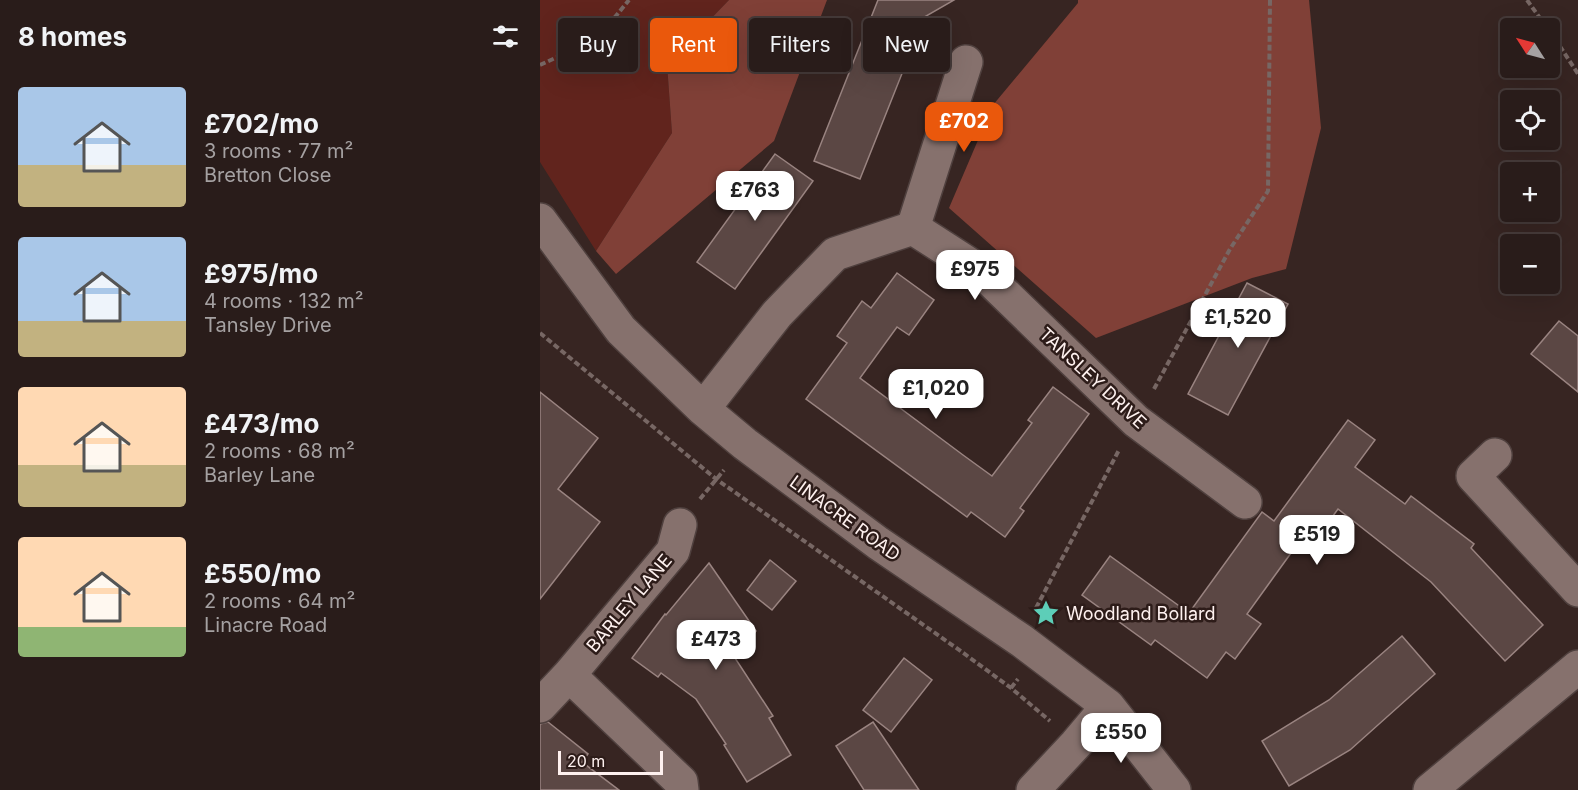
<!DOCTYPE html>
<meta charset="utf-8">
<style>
:root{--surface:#291c1a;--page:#312523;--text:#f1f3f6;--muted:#a5a1a2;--line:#453a39;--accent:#ea580c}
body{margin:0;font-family:Inter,sans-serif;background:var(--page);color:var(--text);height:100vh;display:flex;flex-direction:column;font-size:22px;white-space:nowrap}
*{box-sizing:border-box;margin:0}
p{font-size:20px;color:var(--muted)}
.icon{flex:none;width:33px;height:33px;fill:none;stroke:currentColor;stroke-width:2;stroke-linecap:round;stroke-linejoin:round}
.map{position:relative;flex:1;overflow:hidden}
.panel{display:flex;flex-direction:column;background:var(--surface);width:540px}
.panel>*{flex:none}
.guide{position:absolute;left:18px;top:18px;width:570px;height:54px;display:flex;gap:12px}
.needle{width:39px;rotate:306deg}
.fabs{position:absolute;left:960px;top:18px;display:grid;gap:12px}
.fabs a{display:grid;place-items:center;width:60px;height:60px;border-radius:6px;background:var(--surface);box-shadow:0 6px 24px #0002,0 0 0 2px var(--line);font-size:30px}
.scale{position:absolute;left:18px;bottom:15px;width:105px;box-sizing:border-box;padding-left:6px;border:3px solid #fef1ef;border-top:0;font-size:16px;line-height:21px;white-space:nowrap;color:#fef1ef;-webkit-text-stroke:4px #2d1c19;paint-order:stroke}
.price{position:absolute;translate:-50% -51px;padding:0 14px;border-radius:12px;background:#fff;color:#222;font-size:20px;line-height:39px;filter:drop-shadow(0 2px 3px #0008)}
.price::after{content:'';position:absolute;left:50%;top:36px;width:18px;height:14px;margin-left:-9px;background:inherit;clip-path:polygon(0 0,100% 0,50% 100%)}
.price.selected{background:var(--accent);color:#fff}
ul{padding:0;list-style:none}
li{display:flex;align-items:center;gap:18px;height:150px;padding:0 18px}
li span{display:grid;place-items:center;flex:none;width:168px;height:120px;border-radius:6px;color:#555}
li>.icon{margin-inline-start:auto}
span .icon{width:72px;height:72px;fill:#fffc;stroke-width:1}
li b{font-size:26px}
h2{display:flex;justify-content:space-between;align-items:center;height:72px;padding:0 18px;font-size:26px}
.pill{padding:0 21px;border-radius:6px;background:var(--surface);box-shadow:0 6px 24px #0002,0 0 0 2px var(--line);font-size:21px;line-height:54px}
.pill.selected{background:var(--accent);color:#fff}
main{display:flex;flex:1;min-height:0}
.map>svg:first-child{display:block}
</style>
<main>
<section class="panel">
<h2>8 homes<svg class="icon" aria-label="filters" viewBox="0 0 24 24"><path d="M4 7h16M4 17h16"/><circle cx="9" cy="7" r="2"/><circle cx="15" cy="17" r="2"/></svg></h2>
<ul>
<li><span style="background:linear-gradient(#a9c7e8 65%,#c2b280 0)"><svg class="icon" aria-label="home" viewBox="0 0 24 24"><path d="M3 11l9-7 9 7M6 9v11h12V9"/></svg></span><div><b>£702/mo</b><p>3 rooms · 77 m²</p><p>Bretton Close</p></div></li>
<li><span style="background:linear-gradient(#a9c7e8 70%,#c2b280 0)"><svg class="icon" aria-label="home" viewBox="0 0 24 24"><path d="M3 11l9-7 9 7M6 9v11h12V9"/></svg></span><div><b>£975/mo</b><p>4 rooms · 132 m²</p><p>Tansley Drive</p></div></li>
<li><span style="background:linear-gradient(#ffd9b3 65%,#c2b280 0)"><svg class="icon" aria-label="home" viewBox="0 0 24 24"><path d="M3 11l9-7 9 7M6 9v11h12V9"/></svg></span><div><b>£473/mo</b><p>2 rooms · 68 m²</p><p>Barley Lane</p></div></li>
<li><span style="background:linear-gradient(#ffd9b3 75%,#8fb573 0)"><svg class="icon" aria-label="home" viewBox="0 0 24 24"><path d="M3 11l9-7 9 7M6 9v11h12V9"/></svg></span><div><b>£550/mo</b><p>2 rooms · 64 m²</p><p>Linacre Road</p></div></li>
</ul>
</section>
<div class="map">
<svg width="1038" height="790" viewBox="0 0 1038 790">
<rect width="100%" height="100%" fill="#372522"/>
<path fill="#61241d" d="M 0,0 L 189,0 L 127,64 L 132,133 L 56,251 L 0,162 Z"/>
<path fill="#804037" d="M 189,0 L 287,0 L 234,141 L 76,274 L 56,251 L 132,133 L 127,64 Z
M 538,0 L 769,0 L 781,128 L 746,269 L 712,278 L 556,338 L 409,208 L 453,105 L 538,3 Z"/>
<path fill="#5b4744" stroke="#9a8481" stroke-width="1.5" d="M 338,0 L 414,0 L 327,50 L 365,66 L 320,179 L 274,161 Z
M 235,154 L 273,181 L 195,289 L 157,262 Z
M 357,273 L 394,300 L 369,335 L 357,327 L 320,378 L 423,455 L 452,476 L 492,423 L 488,420 L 513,387 L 549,414 L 480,508 L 484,511 L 465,537 L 431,512 L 427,517 L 266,399 L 307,343 L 297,336 L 322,301 L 331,308 Z
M 707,283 L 748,304 L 688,415 L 648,394 Z
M 1019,321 L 1038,336 L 1038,392 L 991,354 Z
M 0,392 L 58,438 L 18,489 L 60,522 L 0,599 Z
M 808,420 L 835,440 L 815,467 L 865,504 L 871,496 L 934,544 L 931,548 L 1003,625 L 965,661 L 891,582 L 798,509 L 774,542 L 764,535 L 707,614 L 721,624 L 695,659 L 686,652 L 667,678 L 615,640 L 611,645 L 542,595 L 570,556 L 649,613 L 722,512 L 734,521 Z
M 230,560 L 256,581 L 232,610 L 207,590 Z
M 169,563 L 216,631 L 195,658 L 233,716 L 229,718 L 251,755 L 207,782 L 184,745 L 186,744 L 156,699 L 121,673 L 118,677 L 92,658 L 125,614 L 126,615 Z
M 862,636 L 895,674 L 810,750 L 749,786 L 722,741 L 789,700 Z
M 364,658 L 392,680 L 351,732 L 323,710 Z
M 8,722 L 48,754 L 42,762 L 79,790 L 0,790 L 0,724 Z
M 333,722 L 379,790 L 324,790 L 296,746 Z"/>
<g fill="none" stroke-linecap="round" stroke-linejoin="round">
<g stroke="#4f403e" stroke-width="36">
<path id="minor" d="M 0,220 L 81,330 L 163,409 L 205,444 L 338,543 L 482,641 L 568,706 L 634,790
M 373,228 L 426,62
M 163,409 L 237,314 L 295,254 L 373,228 L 443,273 L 596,421 L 705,502
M 955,455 L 933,476 L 1038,590
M 29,675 L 141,782 L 142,790
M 0,706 L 29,675 L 133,551 L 140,525
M 493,790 L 536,744 L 568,706
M 890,790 L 1038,667"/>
</g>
<path stroke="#776764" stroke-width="4" stroke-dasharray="6 3" stroke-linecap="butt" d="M 987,0 L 1007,28
M 1010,31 L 1038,74
M 0,65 L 57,39 L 89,0
M 0,333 L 176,479 L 422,652 L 471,688 L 510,721
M 614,389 L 690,249 L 728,191 L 730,0
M 160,499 L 184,470
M 496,608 L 579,450
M 471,688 L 478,679"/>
<use href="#minor" stroke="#86716d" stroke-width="33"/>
</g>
<defs>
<g id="sight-bare" transform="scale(2.07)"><path d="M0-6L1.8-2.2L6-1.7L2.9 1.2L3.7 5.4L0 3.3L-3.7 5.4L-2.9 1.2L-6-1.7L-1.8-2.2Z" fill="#5dceb8" stroke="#2d1c19" stroke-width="2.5" paint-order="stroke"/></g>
</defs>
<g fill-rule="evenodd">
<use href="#sight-bare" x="506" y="613"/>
</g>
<g text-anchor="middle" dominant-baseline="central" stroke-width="5" stroke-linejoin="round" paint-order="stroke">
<g font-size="18" fill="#fef1ef" stroke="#2d1c19">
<text transform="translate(553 378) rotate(43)">TANSLEY DRIVE</text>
<text transform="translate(305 518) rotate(36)">LINACRE ROAD</text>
<text transform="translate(89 603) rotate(-50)">BARLEY LANE</text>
</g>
<g font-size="18" fill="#fef1ef" stroke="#2d1c19" text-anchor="start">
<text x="526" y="613">Woodland Bollard</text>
</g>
</g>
</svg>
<div class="fabs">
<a><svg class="needle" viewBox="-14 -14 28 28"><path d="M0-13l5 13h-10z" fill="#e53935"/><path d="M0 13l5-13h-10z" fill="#a5a1a2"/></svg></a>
<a><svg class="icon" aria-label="locate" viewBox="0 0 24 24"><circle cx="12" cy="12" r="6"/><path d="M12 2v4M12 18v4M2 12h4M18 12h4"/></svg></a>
<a>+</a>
<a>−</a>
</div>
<div class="scale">20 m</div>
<b class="price selected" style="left:424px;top:153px">£702</b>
<b class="price" style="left:215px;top:222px">£763</b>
<b class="price" style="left:435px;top:301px">£975</b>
<b class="price" style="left:698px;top:349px">£1,520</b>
<b class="price" style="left:396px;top:420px">£1,020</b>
<b class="price" style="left:777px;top:566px">£519</b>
<b class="price" style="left:176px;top:671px">£473</b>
<b class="price" style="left:581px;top:764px">£550</b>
<div class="guide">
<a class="pill">Buy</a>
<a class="pill selected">Rent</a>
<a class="pill">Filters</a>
<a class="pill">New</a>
</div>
</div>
</main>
